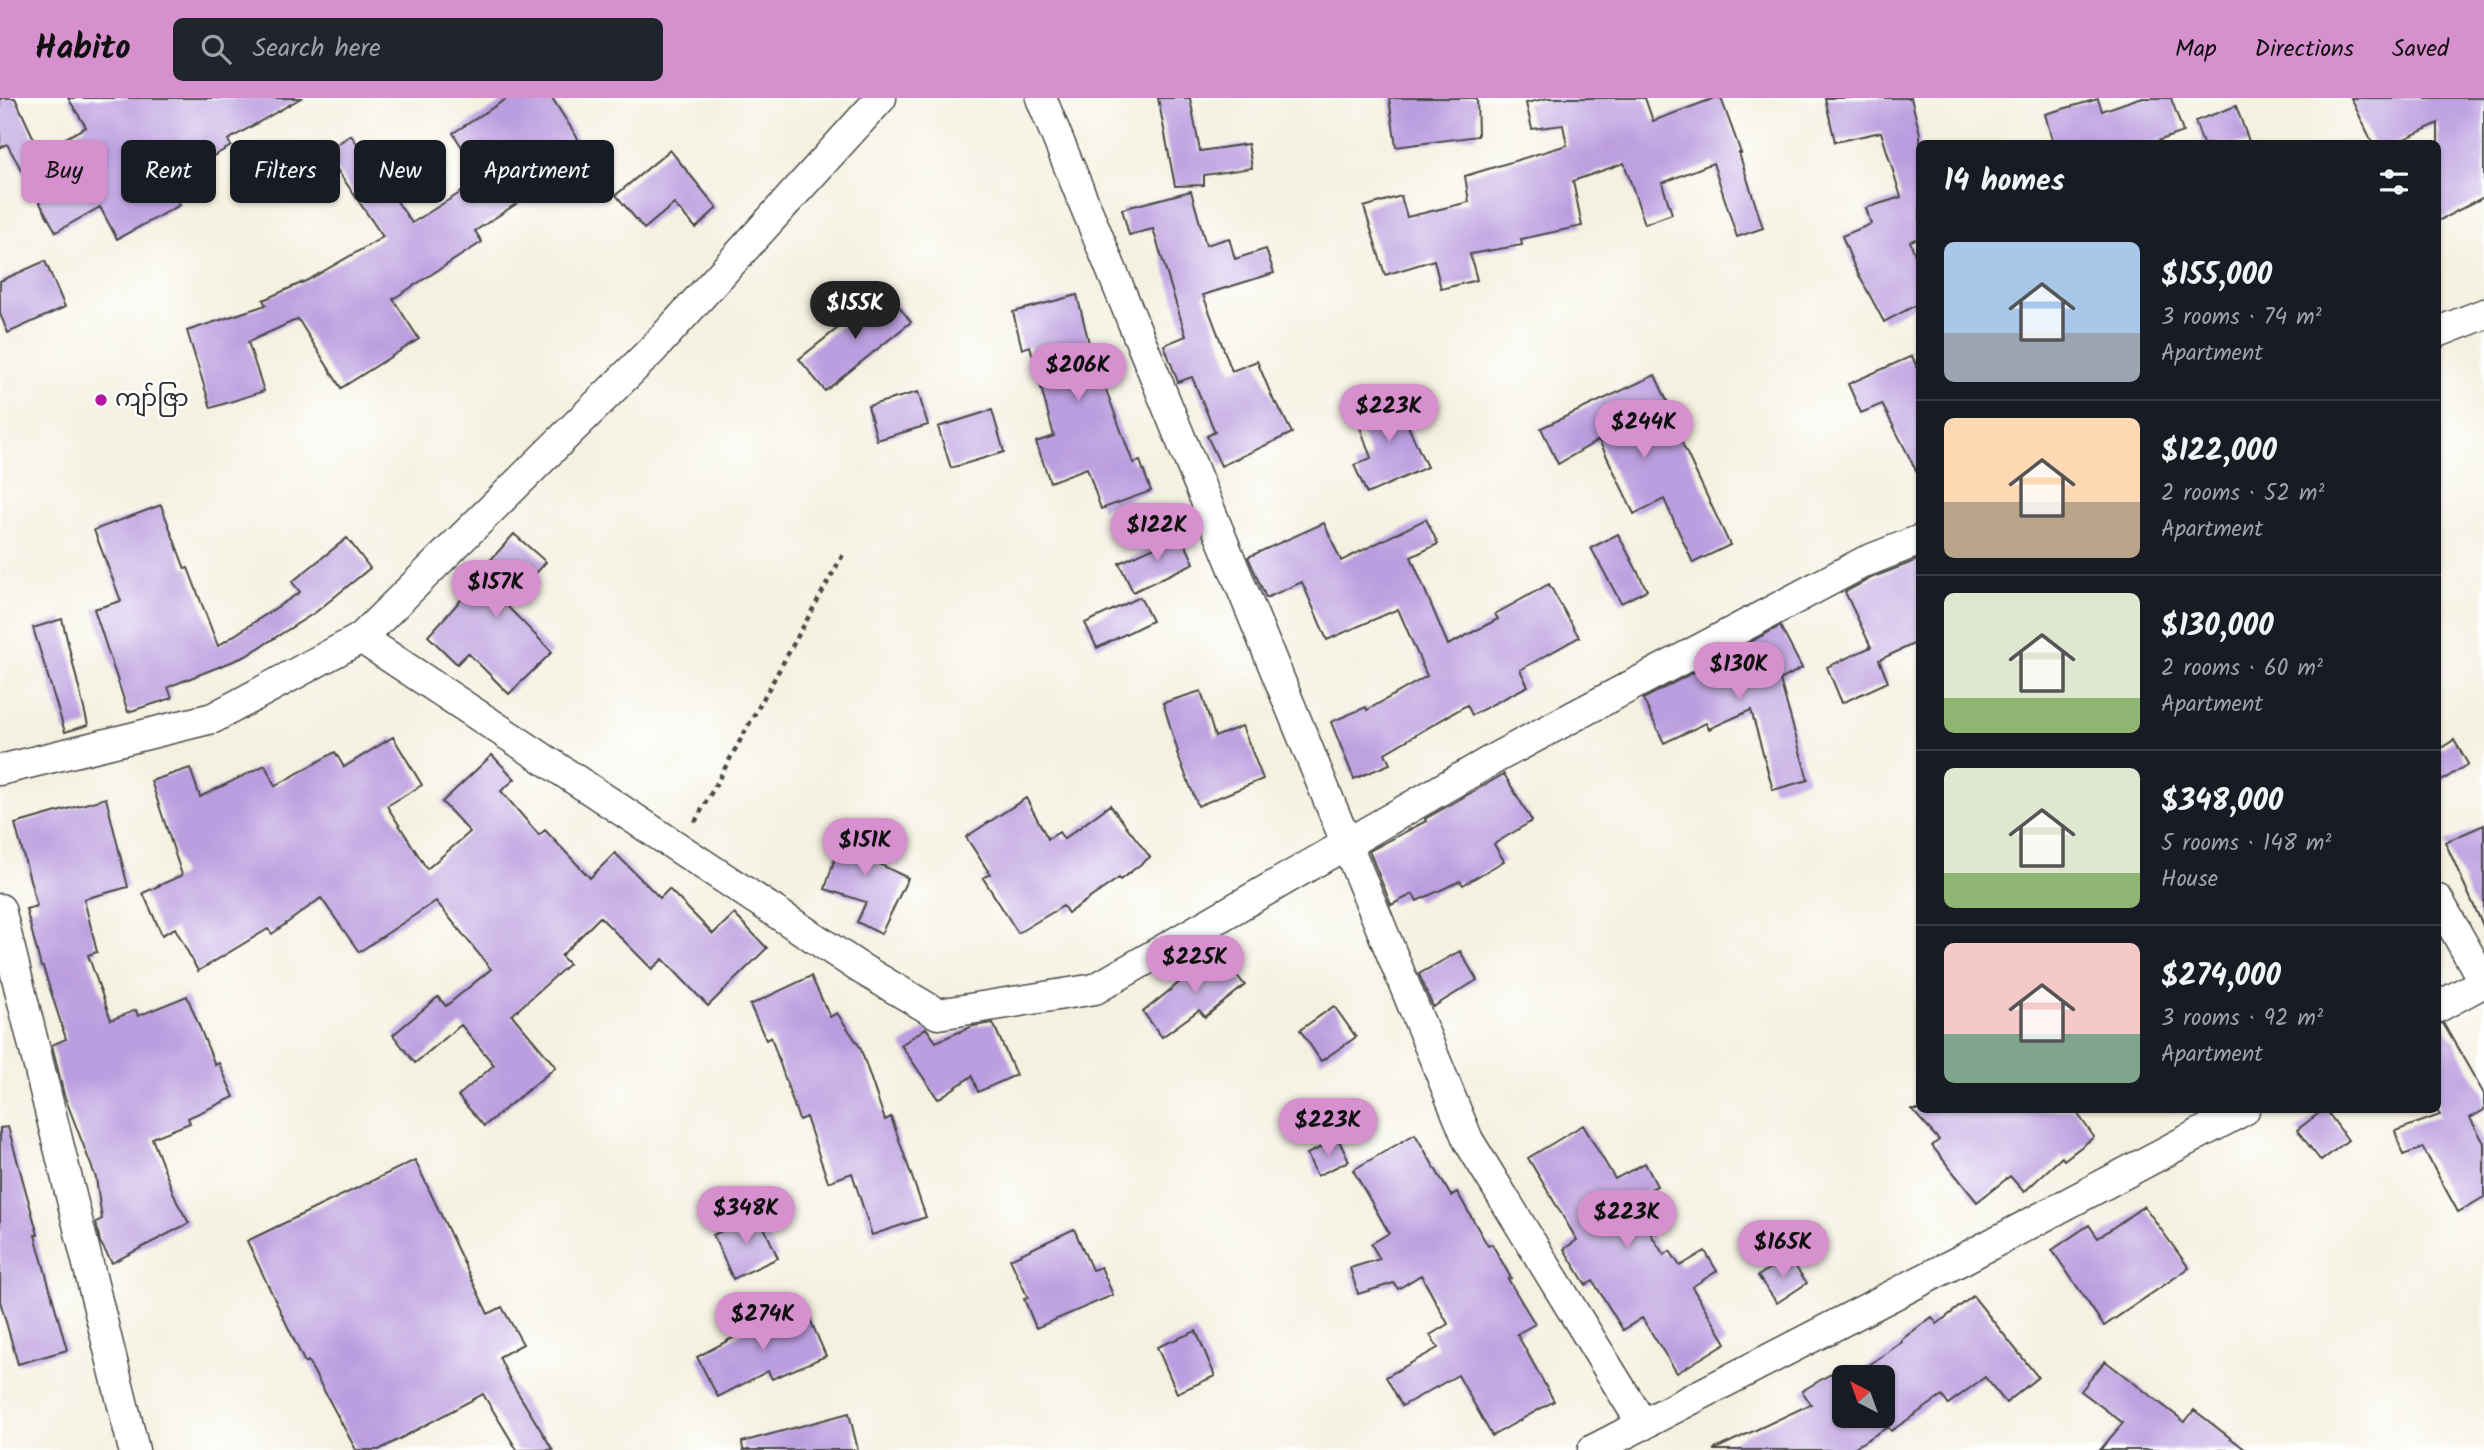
<!DOCTYPE html>
<meta charset="utf-8">
<style>
:root{--surface:#171b24;--page:#20242c;--text:#f1f3f6;--muted:#9ea1a6;--line:#363941;--accent:#d690ce}
body{margin:0;font-family:Kalam,"Noto Sans Myanmar",sans-serif;background:var(--page);color:var(--text);height:100vh;display:flex;flex-direction:column;font-size:26px;white-space:nowrap}
*{box-sizing:border-box;margin:0}
p{font-size:23px;color:var(--muted)}
.icon{flex:none;width:38px;height:38px;fill:none;stroke:currentColor;stroke-width:2;stroke-linecap:round;stroke-linejoin:round}
.map{position:relative;flex:1;overflow:hidden}
.drawer{position:absolute;left:1916px;top:42px;width:525px;height:973px;display:flex;flex-direction:column;background:var(--surface);border-radius:10px;box-shadow:0 2px 5px #0004}
.drawer>*{flex:none}
.top-card{position:absolute;left:21px;top:42px;width:665px;height:63px;display:flex;gap:14px}
.needle{width:46px;rotate:319deg}
.buttons{position:absolute;left:1832px;top:1267px;display:grid;gap:14px}
.buttons a{display:grid;place-items:center;width:63px;height:63px;border-radius:10px;background:var(--surface);box-shadow:0 2px 5px #0004;font-size:35px}
.price{position:absolute;translate:-50% -60px;padding:0 16px;border-radius:24px;background:var(--accent);color:#111;font-size:23px;line-height:46px;filter:drop-shadow(0 2px 4px #0008)}
.price::after{content:'';position:absolute;left:50%;top:42px;width:21px;height:16px;margin-left:-10px;background:inherit;clip-path:polygon(0 0,100% 0,50% 100%)}
.price.on{background:#222;color:#fff}
ul{padding:0;list-style:none}
li{display:flex;align-items:center;gap:21px;height:175px;padding:0 28px}
li+li{border-top:2px solid var(--line)}
li span{display:grid;place-items:center;flex:none;width:196px;height:140px;border-radius:10px;color:#555}
li>.icon{margin-inline-start:auto}
span .icon{width:84px;height:84px;fill:#fffc;stroke-width:1}
li b{font-size:30px}
h2{display:flex;justify-content:space-between;align-items:center;height:84px;padding:0 28px;font-size:30px}
.chip{padding:0 24px;border-radius:10px;background:var(--surface);box-shadow:0 2px 5px #0004;font-size:24px;line-height:63px}
.chip.on{background:var(--accent);color:#111}
header{display:flex;align-items:center;gap:42px;box-sizing:border-box;height:98px;padding:0 35px;background:var(--accent);color:#111}
header strong{font-size:33px}
nav{display:flex;gap:38px;margin-inline-start:auto;font-size:24px}
.search{width:490px;height:63px;background:var(--page);display:flex;align-items:center;gap:18px;box-sizing:border-box;padding:0 24px;border-radius:10px;color:var(--muted);font-size:26px}
.map>svg:first-child{display:block}
</style>
<header>
<strong>Habito</strong>
<div class="search"><svg class="icon" aria-label="search" viewBox="0 0 24 24"><circle cx="10" cy="10" r="6"/><path d="M15 15l6 6"/></svg>Search here</div>
<nav><a>Map</a><a>Directions</a><a>Saved</a></nav>
</header>
<div class="map">
<svg width="2484" height="1352" viewBox="0 0 2484 1352">
<rect width="100%" height="100%" fill="#fff"/>
<filter id="ink" filterUnits="userSpaceOnUse"><feTurbulence type="fractalNoise" baseFrequency=".0143" numOctaves="2"/><feDisplacementMap in="SourceGraphic" scale="14" xChannelSelector="R" yChannelSelector="G"/><feConvolveMatrix kernelMatrix="1 2 1 2 8 2 1 2 1" color-interpolation-filters="sRGB"/></filter>
<filter id="wash" filterUnits="userSpaceOnUse"><feTurbulence type="fractalNoise" baseFrequency=".00686" numOctaves="4" result="noise"/><feDisplacementMap in="SourceGraphic" scale="28" xChannelSelector="R" yChannelSelector="G"/><feGaussianBlur stdDeviation="1.57" result="paint"/><feColorMatrix in="noise" values="0 0 0 0 0 0 0 0 0 0 0 0 0 0 0 0 0 1.4 0 .05"/><feComposite in="paint" operator="in"/></filter>
<g filter="url(#wash)">
<rect width="100%" height="100%" fill="#f4f1e0"/>
<g id="blocks">
<path fill="#bb9edf" d="M 0,0 L 15,0 L 40,54 L 86,29 L 68,0 L 301,0 L 228,42 L 231,48 L 167,84 L 180,107 L 117,141 L 100,109 L 56,134 L 7,46 L 0,50 Z
M 508,0 L 552,0 L 589,58 L 475,133 L 482,144 L 393,201 L 419,241 L 341,290 L 298,221 L 248,244 L 264,293 L 211,310 L 187,233 L 266,207 L 263,202 L 308,182 L 383,139 L 325,54 L 351,37 L 412,125 L 482,81 L 453,35 Z
M 1158,0 L 1190,0 L 1200,53 L 1248,46 L 1252,70 L 1204,77 L 1204,87 L 1175,88 Z
M 1389,0 L 1477,0 L 1478,38 L 1396,49 Z
M 1548,0 L 1645,0 L 1653,23 L 1715,0 L 1721,0 L 1741,55 L 1739,55 L 1763,130 L 1737,139 L 1713,65 L 1662,85 L 1672,116 L 1645,126 L 1624,65 L 1573,83 L 1582,128 L 1521,141 L 1522,147 L 1470,156 L 1477,182 L 1441,191 L 1434,162 L 1385,177 L 1364,109 L 1401,98 L 1407,119 L 1469,104 L 1465,78 L 1567,47 L 1563,27 L 1532,31 L 1526,5 Z
M 1825,0 L 1911,0 L 1920,36 L 1920,140 L 1910,143 L 1920,171 L 1920,205 L 1884,224 L 1854,168 L 1842,138 L 1871,126 L 1866,110 L 1901,99 L 1881,34 L 1835,44 Z
M 2139,0 L 2171,0 L 2183,34 L 2149,46 L 2053,46 L 2045,16 L 2098,1 L 2102,13 Z
M 2351,0 L 2484,0 L 2484,99 L 2438,123 L 2438,25 L 2394,46 L 2373,46 Z
M 2236,8 L 2250,46 L 2203,46 L 2195,23 Z
M 670,52 L 717,110 L 696,130 L 674,106 L 644,131 L 616,97 Z
M 1191,93 L 1206,147 L 1229,140 L 1235,161 L 1266,151 L 1274,175 L 1203,197 L 1232,273 L 1257,263 L 1275,306 L 1277,305 L 1292,335 L 1221,368 L 1207,338 L 1215,334 L 1192,279 L 1178,284 L 1164,247 L 1186,238 L 1153,131 L 1129,137 L 1122,111 Z
M 45,163 L 65,209 L 8,235 L 0,216 L 0,183 Z
M 886,192 L 911,224 L 825,293 L 799,261 Z
M 1077,197 L 1091,253 L 1102,250 L 1112,287 L 1105,289 L 1133,365 L 1140,363 L 1151,393 L 1101,411 L 1087,370 L 1050,384 L 1036,344 L 1054,338 L 1030,248 L 1022,251 L 1013,214 Z
M 1912,258 L 1920,276 L 1920,380 L 1882,306 L 1861,315 L 1848,286 Z
M 1655,277 L 1669,307 L 1665,309 L 1730,447 L 1693,465 L 1664,401 L 1634,416 L 1599,342 L 1558,366 L 1541,330 Z
M 918,294 L 928,327 L 877,342 L 868,308 Z
M 1410,296 L 1420,324 L 1408,328 L 1427,369 L 1367,396 L 1354,367 L 1371,360 L 1355,315 Z
M 992,312 L 1004,354 L 951,370 L 938,329 Z
M 161,407 L 185,471 L 188,470 L 218,548 L 300,494 L 292,484 L 347,440 L 370,470 L 316,514 L 246,558 L 168,589 L 172,600 L 128,614 L 94,511 L 121,503 L 94,432 Z
M 1426,421 L 1438,446 L 1411,459 L 1448,547 L 1498,521 L 1495,516 L 1549,486 L 1579,539 L 1520,572 L 1528,588 L 1472,617 L 1467,607 L 1385,655 L 1390,666 L 1354,681 L 1331,624 L 1366,609 L 1367,612 L 1427,578 L 1398,511 L 1327,542 L 1302,484 L 1266,500 L 1248,459 L 1324,425 L 1341,463 Z
M 514,436 L 546,464 L 507,508 L 552,554 L 509,596 L 468,555 L 457,566 L 428,538 L 490,470 L 486,467 Z
M 1618,436 L 1647,492 L 1621,505 L 1591,450 Z
M 1181,437 L 1194,465 L 1133,494 L 1119,465 Z
M 1920,461 L 1920,543 L 1879,562 L 1888,584 L 1842,605 L 1827,569 L 1871,549 L 1845,494 L 1871,480 Z
M 1140,499 L 1152,523 L 1097,550 L 1085,525 Z
M 62,521 L 88,627 L 65,634 L 33,530 Z
M 1780,528 L 1802,570 L 1780,582 L 1808,682 L 1773,692 L 1751,612 L 1709,631 L 1706,625 L 1664,645 L 1643,601 Z
M 1201,593 L 1215,639 L 1242,628 L 1263,681 L 1198,708 L 1177,655 L 1178,654 L 1163,605 Z
M 393,639 L 422,687 L 387,708 L 427,771 L 470,734 L 442,704 L 492,657 L 515,681 L 501,693 L 539,737 L 545,732 L 590,780 L 615,755 L 660,800 L 669,791 L 713,836 L 734,816 L 767,850 L 708,908 L 663,861 L 652,871 L 600,819 L 561,858 L 569,866 L 512,917 L 556,969 L 484,1028 L 458,998 L 494,967 L 461,927 L 415,965 L 393,937 L 438,899 L 446,908 L 491,871 L 436,803 L 359,854 L 321,800 L 272,836 L 268,831 L 198,873 L 175,830 L 162,837 L 143,795 L 182,777 L 151,683 L 190,670 L 200,699 L 265,667 L 275,688 L 335,654 L 344,669 Z
M 2454,642 L 2468,666 L 2438,685 L 2438,652 Z
M 1504,676 L 1532,723 L 1494,746 L 1504,763 L 1463,787 L 1460,783 L 1417,803 L 1413,796 L 1391,807 L 1369,753 L 1426,723 L 1425,721 Z
M 106,700 L 128,789 L 84,801 L 97,854 L 88,857 L 111,922 L 136,912 L 138,918 L 187,898 L 215,967 L 219,965 L 234,999 L 188,1020 L 190,1025 L 152,1040 L 177,1104 L 189,1125 L 112,1165 L 100,1144 L 96,1124 L 102,1121 L 96,1080 L 64,997 L 52,947 L 66,941 L 43,869 L 41,869 L 26,811 L 37,808 L 15,726 Z
M 1026,700 L 1048,741 L 1059,734 L 1064,741 L 1110,707 L 1150,759 L 1120,782 L 1119,780 L 1068,815 L 1063,808 L 1018,835 L 983,780 L 990,776 L 966,739 Z
M 2484,727 L 2484,830 L 2445,744 Z
M 845,728 L 880,739 L 873,763 L 908,780 L 881,836 L 857,824 L 866,804 L 825,791 Z
M 1460,853 L 1477,882 L 1433,909 L 1419,876 Z
M 1217,854 L 1245,887 L 1205,919 L 1199,912 L 1162,939 L 1143,914 Z
M 811,878 L 830,919 L 837,915 L 860,949 L 885,1022 L 891,1019 L 926,1119 L 872,1137 L 852,1075 L 828,1084 L 806,1019 L 799,1022 L 771,939 L 766,942 L 750,907 Z
M 1334,908 L 1356,939 L 1321,963 L 1300,932 Z
M 993,925 L 1016,977 L 978,994 L 972,978 L 938,1001 L 901,947 L 926,930 L 936,944 L 973,928 Z
M 2443,925 L 2484,996 L 2484,1012 L 2470,1020 L 2484,1045 L 2484,1099 L 2458,1114 L 2423,1050 L 2403,1057 L 2395,1033 L 2440,1017 L 2438,1014 L 2438,926 Z
M 1912,1012 L 2075,1012 L 2094,1039 L 2064,1062 L 2062,1059 L 2024,1094 L 2010,1078 L 1977,1104 L 1932,1048 L 1939,1042 Z
M 2323,1012 L 2326,1012 L 2348,1042 L 2321,1063 L 2297,1032 Z
M 1583,1027 L 1615,1081 L 1645,1065 L 1657,1088 L 1629,1102 L 1664,1157 L 1670,1153 L 1680,1168 L 1705,1153 L 1717,1173 L 1692,1189 L 1726,1245 L 1677,1275 L 1642,1220 L 1623,1232 L 1593,1183 L 1586,1187 L 1564,1151 L 1577,1142 L 1528,1060 Z
M 8,1029 L 38,1137 L 35,1137 L 67,1252 L 18,1266 L 0,1203 L 0,1030 Z
M 1415,1036 L 1451,1098 L 1457,1094 L 1488,1148 L 1492,1146 L 1511,1180 L 1508,1181 L 1535,1226 L 1517,1236 L 1554,1303 L 1492,1338 L 1458,1277 L 1402,1308 L 1386,1279 L 1438,1250 L 1430,1237 L 1448,1226 L 1421,1177 L 1398,1191 L 1394,1185 L 1358,1196 L 1350,1170 L 1380,1161 L 1371,1146 L 1389,1135 L 1353,1072 Z
M 1338,1041 L 1349,1063 L 1317,1078 L 1307,1056 Z
M 415,1062 L 488,1216 L 502,1209 L 523,1246 L 499,1259 L 510,1282 L 553,1352 L 517,1352 L 483,1296 L 379,1352 L 356,1352 L 308,1263 L 305,1265 L 247,1143 Z
M 2144,1108 L 2189,1170 L 2104,1228 L 2052,1152 L 2089,1127 L 2098,1140 Z
M 758,1116 L 778,1160 L 733,1181 L 713,1137 Z
M 1074,1131 L 1092,1172 L 1101,1169 L 1113,1197 L 1036,1230 L 1024,1201 L 1028,1200 L 1010,1161 Z
M 1788,1158 L 1807,1185 L 1777,1205 L 1758,1178 Z
M 1973,1198 L 2038,1279 L 2006,1305 L 1985,1279 L 1948,1306 L 1942,1298 L 1891,1333 L 1888,1329 L 1850,1352 L 1713,1352 L 1811,1306 L 1802,1293 L 1841,1270 L 1846,1279 L 1844,1279 L 1844,1318 L 1883,1318 L 1883,1279 L 1852,1279 L 1902,1244 L 1901,1242 L 1932,1219 L 1937,1226 Z
M 804,1207 L 826,1258 L 772,1281 L 768,1273 L 718,1299 L 697,1259 L 757,1227 Z
M 1196,1233 L 1215,1278 L 1177,1295 L 1157,1249 Z
M 2105,1263 L 2185,1324 L 2194,1312 L 2246,1352 L 2100,1352 L 2123,1325 L 2081,1293 Z
M 849,1315 L 858,1352 L 743,1352 L 742,1344 Z"/>
</g>
</g>
<g filter="url(#ink)">
<use href="#blocks" fill-opacity="0" stroke="#494946" stroke-width="2"/>
<g fill="none" stroke-linecap="round" stroke-linejoin="round">
<g stroke="#494946" stroke-width="33">
<path id="minor" d="M 1041,0 L 1468,1042 L 1643,1327
M 2438,234 L 2484,216
M 361,540 L 860,870 L 938,916 L 1095,891 L 1499,658 L 1864,464 L 1920,442
M 0,672 L 213,620 L 361,540 L 653,251 L 881,0
M 2438,802 L 2484,884
M 0,811 L 134,1352
M 2438,909 L 2484,884
M 1593,1352 L 1965,1160 L 2244,1012"/>
</g>
<path stroke="#494946" stroke-width="4.5" stroke-dasharray="5 5" stroke-linecap="butt" d="M 695,724 L 845,453"/>
<use href="#minor" stroke="#fff" stroke-width="30"/>
</g>
</g>
<circle fill="#b5179e" stroke="#fff" stroke-width="2.5" cx="101" cy="302" r="7"/>
<g text-anchor="middle" dominant-baseline="central" stroke-width="5" stroke-linejoin="round" paint-order="stroke">
<g font-size="23" fill="#2b2b2b" stroke="#fff" text-anchor="start">
<text x="115" y="302">ကျာ်ဇြာ</text>
</g>
</g>
</svg>
<div class="buttons">
<a><svg class="needle" viewBox="-14 -14 28 28"><path d="M0-13l5 13h-10z" fill="#e53935"/><path d="M0 13l5-13h-10z" fill="#9ea1a6"/></svg></a>
</div>
<b class="price on" style="left:855px;top:243px">$155K</b>
<b class="price" style="left:1078px;top:305px">$206K</b>
<b class="price" style="left:1389px;top:346px">$223K</b>
<b class="price" style="left:1644px;top:362px">$244K</b>
<b class="price" style="left:1157px;top:465px">$122K</b>
<b class="price" style="left:496px;top:522px">$157K</b>
<b class="price" style="left:1739px;top:604px">$130K</b>
<b class="price" style="left:865px;top:780px">$151K</b>
<b class="price" style="left:1195px;top:897px">$225K</b>
<b class="price" style="left:1328px;top:1060px">$223K</b>
<b class="price" style="left:746px;top:1148px">$348K</b>
<b class="price" style="left:1627px;top:1152px">$223K</b>
<b class="price" style="left:1783px;top:1182px">$165K</b>
<b class="price" style="left:763px;top:1254px">$274K</b>
<div class="top-card">
<a class="chip on">Buy</a>
<a class="chip">Rent</a>
<a class="chip">Filters</a>
<a class="chip">New</a>
<a class="chip">Apartment</a>
</div>
<section class="drawer">
<h2>14 homes<svg class="icon" aria-label="filters" viewBox="0 0 24 24"><path d="M4 7h16M4 17h16"/><circle cx="9" cy="7" r="2"/><circle cx="15" cy="17" r="2"/></svg></h2>
<ul>
<li><span style="background:linear-gradient(#a9c7e8 65%,#9aa5b1 0)"><svg class="icon" aria-label="home" viewBox="0 0 24 24"><path d="M3 11l9-7 9 7M6 9v11h12V9"/></svg></span><div><b>$155,000</b><p>3 rooms · 74 m²</p><p>Apartment</p></div></li>
<li><span style="background:linear-gradient(#ffd9b3 60%,#b9a48a 0)"><svg class="icon" aria-label="home" viewBox="0 0 24 24"><path d="M3 11l9-7 9 7M6 9v11h12V9"/></svg></span><div><b>$122,000</b><p>2 rooms · 52 m²</p><p>Apartment</p></div></li>
<li><span style="background:linear-gradient(#dfe7d0 75%,#8fb573 0)"><svg class="icon" aria-label="home" viewBox="0 0 24 24"><path d="M3 11l9-7 9 7M6 9v11h12V9"/></svg></span><div><b>$130,000</b><p>2 rooms · 60 m²</p><p>Apartment</p></div></li>
<li><span style="background:linear-gradient(#dfe7d0 75%,#8fb573 0)"><svg class="icon" aria-label="home" viewBox="0 0 24 24"><path d="M3 11l9-7 9 7M6 9v11h12V9"/></svg></span><div><b>$348,000</b><p>5 rooms · 148 m²</p><p>House</p></div></li>
<li><span style="background:linear-gradient(#f6c9c9 65%,#7fa58c 0)"><svg class="icon" aria-label="home" viewBox="0 0 24 24"><path d="M3 11l9-7 9 7M6 9v11h12V9"/></svg></span><div><b>$274,000</b><p>3 rooms · 92 m²</p><p>Apartment</p></div></li>
</ul>
</section>
</div>
